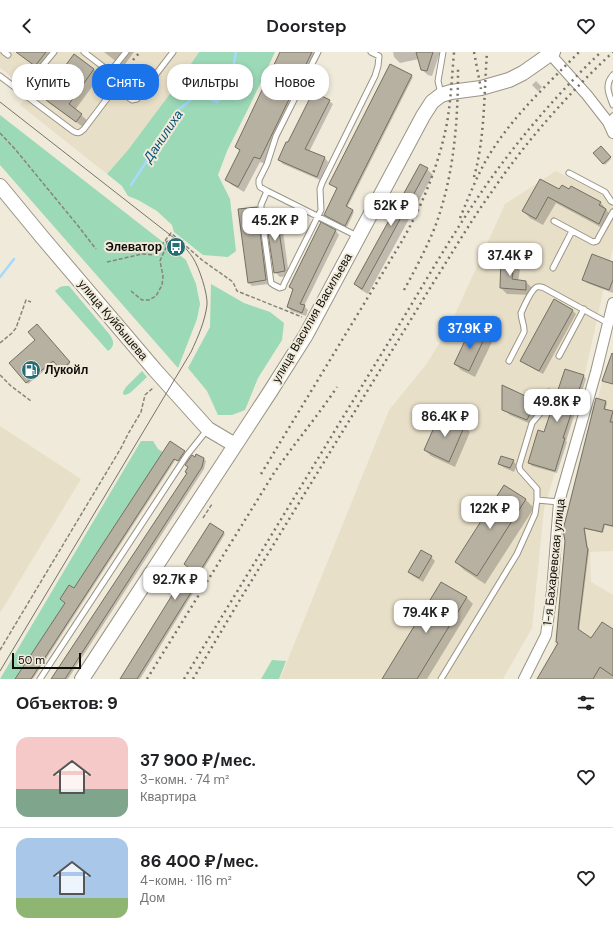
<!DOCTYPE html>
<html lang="ru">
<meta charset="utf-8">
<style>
:root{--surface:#fff;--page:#f6f6f6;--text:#202124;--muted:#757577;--line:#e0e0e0;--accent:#1a73e8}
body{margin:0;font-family:"DM Sans",sans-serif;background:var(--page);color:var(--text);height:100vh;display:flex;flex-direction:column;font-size:15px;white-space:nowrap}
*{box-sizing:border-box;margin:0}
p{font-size:13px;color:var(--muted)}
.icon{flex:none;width:22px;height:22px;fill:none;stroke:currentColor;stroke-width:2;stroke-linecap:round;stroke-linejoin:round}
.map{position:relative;height:627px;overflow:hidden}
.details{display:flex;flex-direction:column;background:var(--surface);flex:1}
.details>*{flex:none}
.top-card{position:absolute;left:12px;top:12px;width:400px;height:36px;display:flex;gap:8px}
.scale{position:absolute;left:12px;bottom:10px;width:69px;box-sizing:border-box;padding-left:4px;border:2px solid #0f0d08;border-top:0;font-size:11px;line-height:14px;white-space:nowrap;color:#0f0d08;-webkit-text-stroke:3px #f0eada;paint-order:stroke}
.price{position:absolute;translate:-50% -34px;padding:0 9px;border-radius:8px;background:#fff;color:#222;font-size:13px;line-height:26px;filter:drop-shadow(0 1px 2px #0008)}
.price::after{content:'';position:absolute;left:50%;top:24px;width:12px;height:9px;margin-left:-6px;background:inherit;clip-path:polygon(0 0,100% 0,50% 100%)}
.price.selected{background:var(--accent);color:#fff}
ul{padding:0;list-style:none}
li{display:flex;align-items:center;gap:12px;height:100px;padding:0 16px}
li+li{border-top:1px solid var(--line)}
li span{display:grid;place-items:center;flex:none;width:112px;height:80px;border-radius:12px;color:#555}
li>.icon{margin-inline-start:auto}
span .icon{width:48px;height:48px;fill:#fffc;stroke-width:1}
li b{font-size:17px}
h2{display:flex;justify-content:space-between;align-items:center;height:48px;padding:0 16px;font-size:17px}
.pill{padding:0 14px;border-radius:16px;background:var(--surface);box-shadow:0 2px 6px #0003;font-size:14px;line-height:36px}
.pill.selected{background:var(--accent);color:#fff}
header{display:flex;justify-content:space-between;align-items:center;height:52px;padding:0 16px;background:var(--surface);font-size:18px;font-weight:600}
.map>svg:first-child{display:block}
</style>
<header><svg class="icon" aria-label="back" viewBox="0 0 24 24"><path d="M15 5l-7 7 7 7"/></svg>Doorstep<svg class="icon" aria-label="heart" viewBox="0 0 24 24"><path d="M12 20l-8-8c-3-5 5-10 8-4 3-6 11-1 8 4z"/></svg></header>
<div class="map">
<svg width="613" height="627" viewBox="0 0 613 627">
<rect width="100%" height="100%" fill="#f0eada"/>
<path fill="#e8dfc8" d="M 0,0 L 199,0 L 178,31 L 128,98 L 107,122 L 20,53 L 31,40 L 0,16 Z
M 556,119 L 613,148 L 613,195 L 585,321 L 544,457 L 532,576 L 503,627 L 280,627 L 389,358 L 425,314 L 449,276 L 505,152 Z
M 613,301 L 613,499 L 590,500 L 591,530 L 613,543 L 613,627 L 541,627 L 554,604 L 554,597 L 566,479 L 602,329 Z
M 0,374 L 81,427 L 0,561 Z"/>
<path fill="#9bd9b7" d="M 199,0 L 275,0 L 251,51 L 227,99 L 218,123 L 230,147 L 236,199 L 228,205 L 203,203 L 174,180 L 172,173 L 157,159 L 138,148 L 128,144 L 122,134 L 107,122 L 128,98 L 178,31 Z
M 0,63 L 186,208 L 196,232 L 200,252 L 197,267 L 178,316 L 0,113 Z
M 211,232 L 244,251 L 270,260 L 284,271 L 282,288 L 258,326 L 245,358 L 232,363 L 218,363 L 207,339 L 188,316 L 210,275 Z
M 64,234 L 69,234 L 110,283 C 114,289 115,295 108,299 L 55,239 L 60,235 Z
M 142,319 L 147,325 L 146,326 L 130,341 L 125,343 L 123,342 L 123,340 L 126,335 Z
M 141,389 L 153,389 L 158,397 L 163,400 L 74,536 L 69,533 L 60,547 L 65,551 L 15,627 L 0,627 Z
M 272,608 L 286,609 L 279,627 L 261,627 Z"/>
<path fill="#0003" d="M 23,0 L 56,0 L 41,19 L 27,8 L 21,2 Z
M 104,0 L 134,0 L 123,15 Z
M 281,0 L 321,0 L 266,112 L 260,110 L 244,140 L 232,133 L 226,128 L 240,99 L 236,95 Z
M 393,0 L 440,0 L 432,24 L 428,23 L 422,18 L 419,7 L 400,11 L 394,5 Z
M 74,4 L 94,18 L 100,24 L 75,58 L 88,69 L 83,75 L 49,51 L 44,45 Z
M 411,24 L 413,25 L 347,156 L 354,160 L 347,175 L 327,164 L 325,163 L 338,137 L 330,132 Z
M 536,29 L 542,35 L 538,39 L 532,33 Z
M 329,49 L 333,52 L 309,100 L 325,106 L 328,110 L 320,128 L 283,112 L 279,108 L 288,92 Z
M 601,95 L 611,107 L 605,113 L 594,101 Z
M 427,117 L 433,123 L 368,242 L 361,238 L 355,232 Z
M 540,128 L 560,139 L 600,150 L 607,158 L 607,159 L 613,165 L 606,178 L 556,151 L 543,173 L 530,166 L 523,159 Z
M 256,156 L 260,160 L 269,232 L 252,234 L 248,230 Z
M 276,160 L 281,165 L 289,224 L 280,225 L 275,220 Z
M 321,172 L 336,179 L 339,183 L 304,254 L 308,258 L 306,264 L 291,259 L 288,255 L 294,238 L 290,234 Z
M 613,211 L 613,241 L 587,231 L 583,227 Z
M 514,212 L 520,218 L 518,229 L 526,230 L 532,236 L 531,243 L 507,242 L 501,236 Z
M 572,258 L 576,262 L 543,322 L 525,312 L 521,309 Z
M 37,273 L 70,312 L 63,319 L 55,310 L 28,332 L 10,311 L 37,289 Z
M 472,277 L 486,284 L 492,290 L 475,325 L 461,318 L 455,312 Z
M 584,324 L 586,327 L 566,389 L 567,390 L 557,421 L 532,414 L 529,411 L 545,382 Z
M 535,350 L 541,356 L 533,373 L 510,363 L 503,357 Z
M 605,350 L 607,351 L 605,359 L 613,360 L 613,475 L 605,473 L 603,481 L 585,477 L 588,497 L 589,498 L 579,579 L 592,587 L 611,578 L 613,576 L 613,627 L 538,627 L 559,591 L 557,589 Z
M 464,374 L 470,380 L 455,415 L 431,404 L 425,398 Z
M 171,390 L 186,401 L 180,410 L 176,407 L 33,627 L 16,627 Z
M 195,406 L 204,407 L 206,409 L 204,417 L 68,627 L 52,627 L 188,422 Z
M 513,409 L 517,413 L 514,420 L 503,415 L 499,412 Z
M 504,434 L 526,448 L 534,456 L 485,532 L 464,518 L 456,510 Z
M 223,481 L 225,482 L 203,518 L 206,520 L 140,627 L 122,627 Z
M 431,505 L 435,509 L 423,530 L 413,524 L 409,520 Z
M 442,531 L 467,546 L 473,552 L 427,627 L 383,627 Z"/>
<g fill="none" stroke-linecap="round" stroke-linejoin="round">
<path stroke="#a5d9fd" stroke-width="2.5" d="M 131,133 L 171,72 L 178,58 L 192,47 L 206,45 L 217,50 L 229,39 L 236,0
M 0,225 L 14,207"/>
</g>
<path fill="#b7b1a2" stroke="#746f61" d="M 16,0 L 46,0 L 35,14 Z
M 280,0 L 312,0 L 260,107 L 254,105 L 238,135 L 225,128 L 240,98 L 235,95 Z
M 416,0 L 433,0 L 427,19 L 421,18 Z
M 74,2 L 94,17 L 69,52 L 82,62 L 76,70 L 42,45 Z
M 390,12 L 412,23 L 346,154 L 353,158 L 345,174 L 324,163 L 337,136 L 329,132 Z
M 313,40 L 330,48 L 305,97 L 325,105 L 317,125 L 278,108 L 286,90 L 288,90 Z
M 601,94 L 611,105 L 603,112 L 593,101 Z
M 420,112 L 428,116 L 362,237 L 354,232 Z
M 540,127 L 559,137 L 562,133 L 569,137 L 571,134 L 601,150 L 599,153 L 606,157 L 599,172 L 548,145 L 536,167 L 522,159 Z
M 257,155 L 266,228 L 248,231 L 238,157 Z
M 276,159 L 285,219 L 274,221 L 265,161 Z
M 321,170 L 336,178 L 300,252 L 305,253 L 302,261 L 287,255 L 293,237 L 289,235 Z
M 592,202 L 613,210 L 613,228 L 609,238 L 582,228 Z
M 501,204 L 514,211 L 512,227 L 526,229 L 526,238 L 500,236 Z
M 554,247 L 573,258 L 539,319 L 520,309 Z
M 37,272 L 70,310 L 61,318 L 53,309 L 26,331 L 9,311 L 35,288 L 28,280 Z
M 471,276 L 486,283 L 469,319 L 454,312 Z
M 612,301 L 613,302 L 613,332 L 602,329 Z
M 565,317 L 584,323 L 563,386 L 565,386 L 555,419 L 528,411 L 538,378 L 544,380 Z
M 502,333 L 536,349 L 527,368 L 502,358 Z
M 596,346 L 606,349 L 604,357 L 613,359 L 610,370 L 613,370 L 613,474 L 604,472 L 602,480 L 584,476 L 587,496 L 588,496 L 578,577 L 591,586 L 602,570 L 613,577 L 613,624 L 600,615 L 593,627 L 537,627 L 558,591 L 556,590 L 565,489 L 563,478 Z
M 440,362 L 465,373 L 449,410 L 424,398 Z
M 170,389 L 185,399 L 178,409 L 174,407 L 31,627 L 15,627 L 65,551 L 60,547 L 69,533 L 74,536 Z
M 196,402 L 204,406 L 202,415 L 65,627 L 51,627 L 187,421 L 185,420 L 188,415 L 185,413 L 192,403 L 195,405 Z
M 501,404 L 514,408 L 510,416 L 498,412 Z
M 504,433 L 526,447 L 477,524 L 455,510 Z
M 210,471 L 224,480 L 202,516 L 205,518 L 137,627 L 120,627 L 189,516 L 184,512 Z
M 421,498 L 432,504 L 419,526 L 408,520 Z
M 441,530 L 467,545 L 417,627 L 382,627 Z"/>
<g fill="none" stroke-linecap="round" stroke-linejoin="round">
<g stroke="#9a9486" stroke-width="7">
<path id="lane" d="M 4,0 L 8,3
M 84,0 L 110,20
M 613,23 C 604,33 609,42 613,53
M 0,24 L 21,40 L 54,0
M 115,36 L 110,20 L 126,0
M 21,40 L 73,79 C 78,82 80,81 84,77 L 115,36 L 132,48 L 137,47 L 173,0
M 441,42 L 438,29 L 443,0
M 608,70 L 613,64
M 569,121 L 605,140 L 611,149 L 613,150
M 267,139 L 260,135 L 259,132 L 259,128 L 267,112 L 276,84 L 318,0
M 554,169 L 593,190 L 597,189 L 599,185 L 613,160
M 357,184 C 327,169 297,154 267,139 L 261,153 L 261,159 L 271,231 L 274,233 L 280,236 L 283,235 L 284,232 L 321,158 L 320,137 L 322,131 L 375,24 L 378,14 L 379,4 L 371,0
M 553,216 L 572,179
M 559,304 L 584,257
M 509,309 L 524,280 C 525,274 521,268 521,261 C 524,255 531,237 537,235 C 540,234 541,235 544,236 L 608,271
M 549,340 L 543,358 L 532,371 L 519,414 L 520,418 L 537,437 L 537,448 L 559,450
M 40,627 L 187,403 L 207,378
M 441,627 L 517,502 L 535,462 L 537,448"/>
</g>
<g stroke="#9a9486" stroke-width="12">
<path id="street" d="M 550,2 L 587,43 L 608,70 L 613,81
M 524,627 L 546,583 L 552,539 L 559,450 L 596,320 L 613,251"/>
</g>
<g stroke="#9a9486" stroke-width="16">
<path id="secondary" d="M 0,134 L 42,185 L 155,318 L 208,377 L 235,393
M 82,627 L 270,340 L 306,283 L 423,64 L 432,50 L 441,43 L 451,40 L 481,36 L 509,28 L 523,21 L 553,0"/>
</g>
<path stroke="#888479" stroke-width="1.5" stroke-dasharray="4 2" stroke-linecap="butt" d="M 0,81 L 15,97 L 79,175 L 96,197
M 167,189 L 176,197
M 107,210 L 142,202 L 154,203 L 171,181 L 202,208 L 233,230 L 237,239 L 302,265
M 131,239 L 142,248 L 149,248 L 156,244 L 162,233 L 163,224 L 160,209 L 162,204 L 167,194 L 166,187
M 0,291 L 12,281 L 16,276 L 26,248 L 31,250
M 0,323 L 11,334 L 31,349
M 203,466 L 212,452
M 0,598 L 121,396 L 128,382 L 141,360 L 145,343 L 154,335"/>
<use href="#lane" stroke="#fff" stroke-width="5"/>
<use href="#street" stroke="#fff" stroke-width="10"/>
<use href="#secondary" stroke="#fff" stroke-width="14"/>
<path stroke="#777369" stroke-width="1" d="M 0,50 L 183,193 C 186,197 190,201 193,206 C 199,215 208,242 207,253 C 205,269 198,285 191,300 L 0,619"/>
<path stroke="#777369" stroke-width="2.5" stroke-dasharray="2 4" stroke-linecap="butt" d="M 474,0 L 481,37
M 133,8 L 140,0
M 474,125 C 485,86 484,41 487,0
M 460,166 C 470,142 479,118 493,97 C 517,60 549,31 579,0
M 404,238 C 415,218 426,197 435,175 C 454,124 458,70 458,16
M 261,422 L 402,189 C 423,152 439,112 447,71 C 451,47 452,24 454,0
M 147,627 L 274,421 C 294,392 317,365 337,335
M 184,627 C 249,520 314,413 379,306 C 415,248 448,188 487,132 C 521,84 559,40 601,0
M 193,627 L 241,546 L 435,228 C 454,198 472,167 493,138 C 527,88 568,42 613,0"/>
</g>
<defs>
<g id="bus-disc" transform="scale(1)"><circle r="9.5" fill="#256e77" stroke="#f0eada"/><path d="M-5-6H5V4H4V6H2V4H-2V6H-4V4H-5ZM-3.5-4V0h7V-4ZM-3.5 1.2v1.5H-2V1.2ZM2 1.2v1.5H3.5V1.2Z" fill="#fff"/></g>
<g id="fuel-disc" transform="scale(1)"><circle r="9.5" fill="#256e77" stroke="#f0eada"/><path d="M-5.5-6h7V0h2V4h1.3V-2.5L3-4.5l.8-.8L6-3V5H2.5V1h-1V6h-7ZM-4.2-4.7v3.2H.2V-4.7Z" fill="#fff"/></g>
</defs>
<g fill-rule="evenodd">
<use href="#bus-disc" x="176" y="195"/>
<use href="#fuel-disc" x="31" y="318"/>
</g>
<g text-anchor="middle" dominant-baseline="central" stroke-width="4" stroke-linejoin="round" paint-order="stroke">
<g font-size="12" font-weight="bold" fill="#0f0d08" stroke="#f0eada" text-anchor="end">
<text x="162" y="195">Элеватор</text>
<text x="45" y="318" text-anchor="start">Лукойл</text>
</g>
<g font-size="12" fill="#0f0d08" stroke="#f0eada">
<text transform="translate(312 266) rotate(-60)">улица Василия Васильева</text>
<text transform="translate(113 268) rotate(50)">улица Куйбышева</text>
<text transform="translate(554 510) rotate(-84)">1-я Бахаревская улица</text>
</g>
<g font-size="13" font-style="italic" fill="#005076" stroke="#f0eada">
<text transform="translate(163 84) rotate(-56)">Данилиха</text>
</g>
</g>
</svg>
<div class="scale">50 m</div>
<b class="price" style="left:391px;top:175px">52K ₽</b>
<b class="price" style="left:275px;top:190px">45.2K ₽</b>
<b class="price" style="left:510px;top:225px">37.4K ₽</b>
<b class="price selected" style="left:470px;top:298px">37.9K ₽</b>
<b class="price" style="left:557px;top:371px">49.8K ₽</b>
<b class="price" style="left:445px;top:386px">86.4K ₽</b>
<b class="price" style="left:490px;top:478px">122K ₽</b>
<b class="price" style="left:175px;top:549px">92.7K ₽</b>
<b class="price" style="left:426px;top:582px">79.4K ₽</b>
<div class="top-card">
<a class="pill">Купить</a>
<a class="pill selected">Снять</a>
<a class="pill">Фильтры</a>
<a class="pill">Новое</a>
</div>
</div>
<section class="details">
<h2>Объектов: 9<svg class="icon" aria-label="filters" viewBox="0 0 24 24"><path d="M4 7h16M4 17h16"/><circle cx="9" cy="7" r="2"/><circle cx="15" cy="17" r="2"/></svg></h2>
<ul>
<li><span style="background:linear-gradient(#f6c9c9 65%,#7fa58c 0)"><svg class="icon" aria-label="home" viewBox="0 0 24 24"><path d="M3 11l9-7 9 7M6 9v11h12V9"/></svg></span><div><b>37 900 ₽/мес.</b><p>3-комн. · 74 m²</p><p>Квартира</p></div><svg class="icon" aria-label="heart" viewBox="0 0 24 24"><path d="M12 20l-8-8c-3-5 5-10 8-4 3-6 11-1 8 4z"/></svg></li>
<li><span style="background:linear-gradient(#a9c7e8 75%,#8fb573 0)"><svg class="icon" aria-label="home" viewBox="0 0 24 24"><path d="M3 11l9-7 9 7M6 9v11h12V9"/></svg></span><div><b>86 400 ₽/мес.</b><p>4-комн. · 116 m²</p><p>Дом</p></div><svg class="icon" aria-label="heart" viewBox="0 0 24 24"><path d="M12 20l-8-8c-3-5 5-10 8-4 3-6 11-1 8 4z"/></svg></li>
</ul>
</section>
